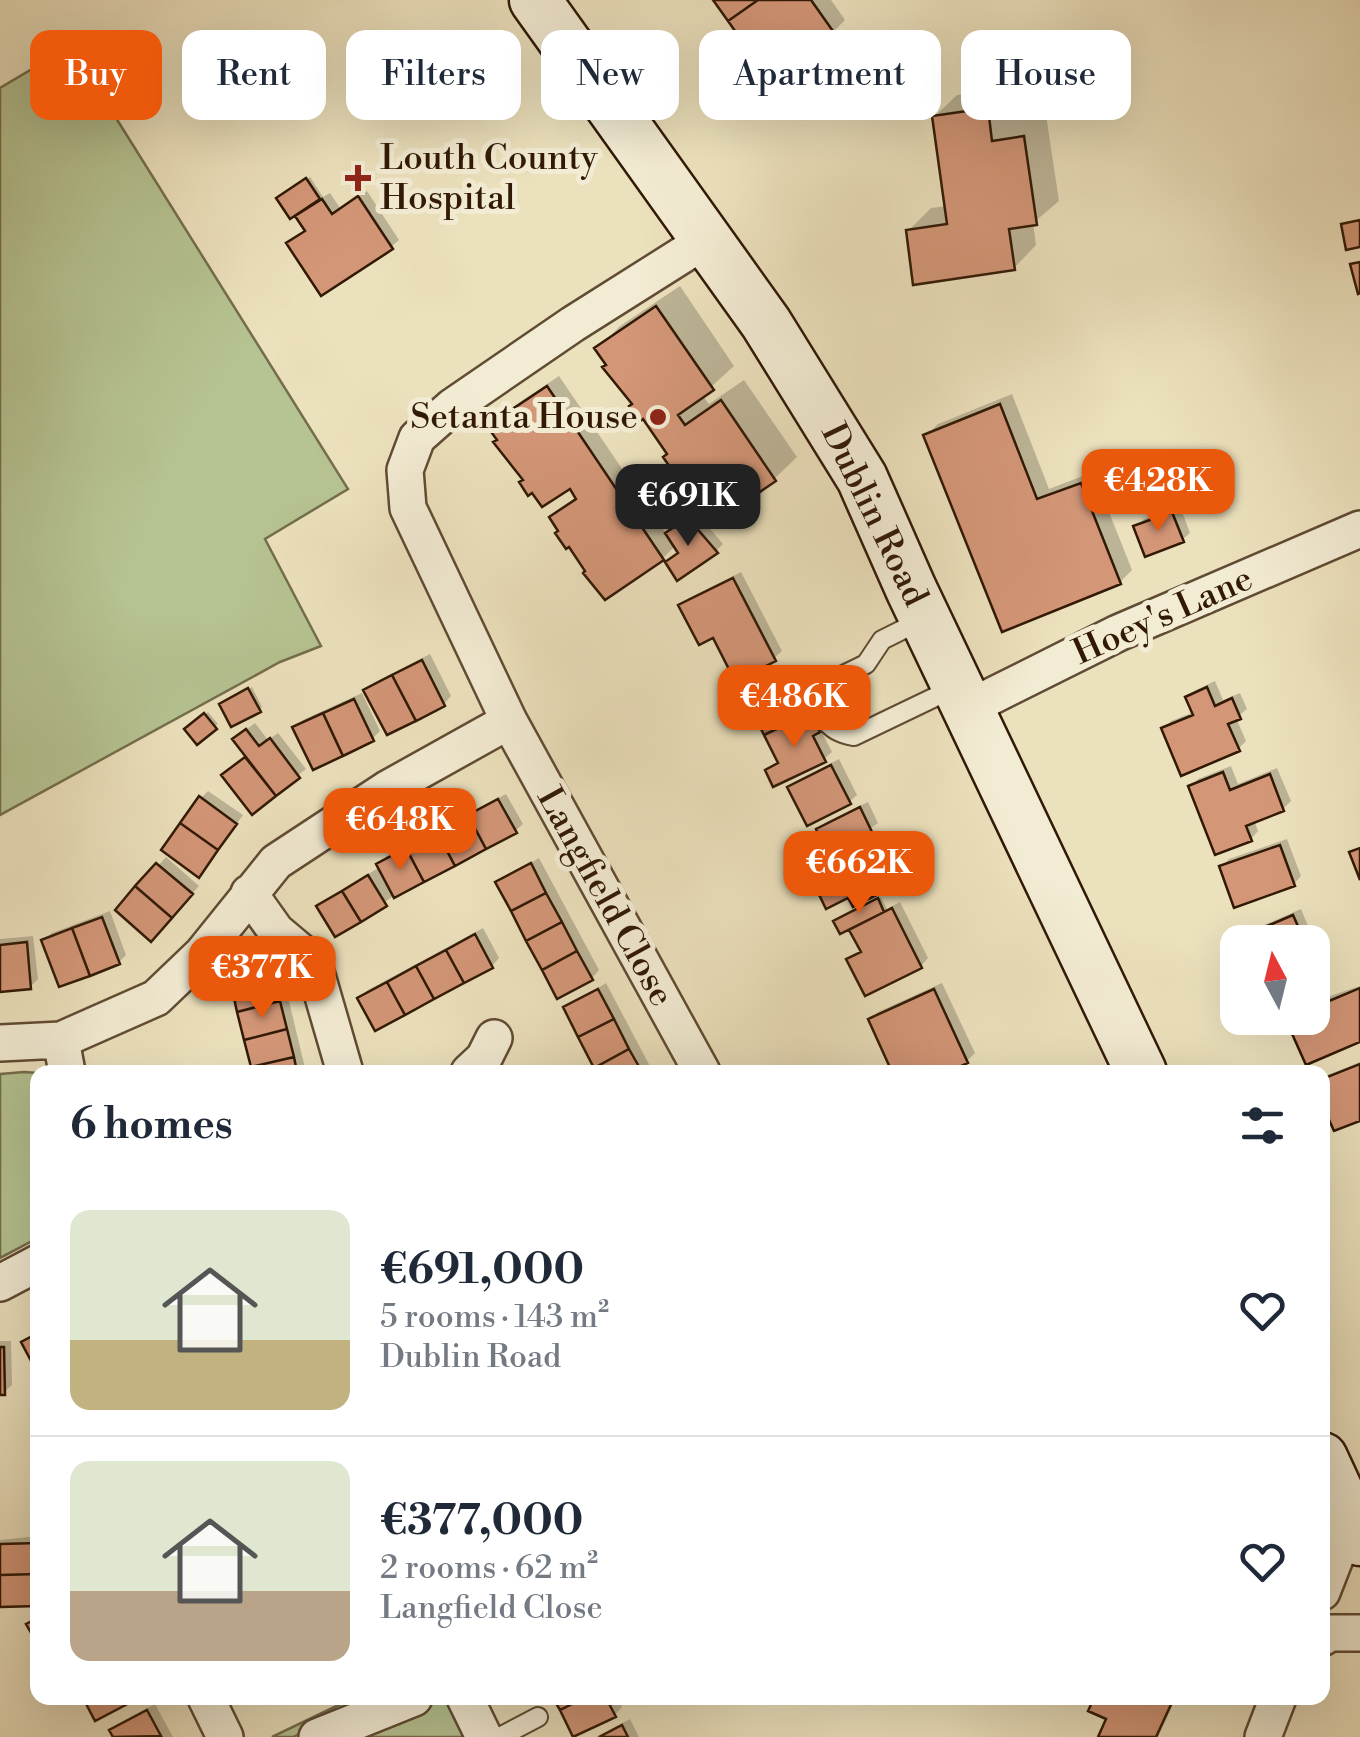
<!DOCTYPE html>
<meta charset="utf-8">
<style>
:root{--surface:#fff;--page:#f2f2f3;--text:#1f2937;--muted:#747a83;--line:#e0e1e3;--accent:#ea580c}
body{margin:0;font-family:"Libre Bodoni",serif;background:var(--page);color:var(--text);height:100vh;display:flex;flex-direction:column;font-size:38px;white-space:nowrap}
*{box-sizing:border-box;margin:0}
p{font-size:32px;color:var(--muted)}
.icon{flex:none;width:55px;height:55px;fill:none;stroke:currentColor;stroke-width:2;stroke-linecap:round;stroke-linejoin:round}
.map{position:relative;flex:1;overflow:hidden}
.panel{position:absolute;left:30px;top:1065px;width:1300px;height:640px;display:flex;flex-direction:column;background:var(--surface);border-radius:20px;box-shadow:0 10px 40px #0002}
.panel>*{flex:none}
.hud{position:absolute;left:30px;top:30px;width:1300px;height:90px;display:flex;gap:20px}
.needle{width:65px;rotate:353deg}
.fabs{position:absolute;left:1220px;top:925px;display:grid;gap:20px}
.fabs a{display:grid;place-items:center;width:110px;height:110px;border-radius:20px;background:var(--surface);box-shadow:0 10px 40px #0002;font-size:50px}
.price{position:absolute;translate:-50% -85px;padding:0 22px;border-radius:20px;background:var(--accent);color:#fff;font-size:32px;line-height:65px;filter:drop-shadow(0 2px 5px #0008)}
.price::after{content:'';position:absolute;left:50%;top:60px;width:30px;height:22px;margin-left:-15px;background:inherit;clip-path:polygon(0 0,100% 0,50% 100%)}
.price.selected{background:#222;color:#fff}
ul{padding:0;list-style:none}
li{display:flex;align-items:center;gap:30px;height:250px;padding:0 40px}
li+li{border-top:2px solid var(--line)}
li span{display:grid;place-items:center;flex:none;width:280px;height:200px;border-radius:20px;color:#555}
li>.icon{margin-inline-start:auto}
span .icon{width:120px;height:120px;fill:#fffc;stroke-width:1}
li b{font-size:42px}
h2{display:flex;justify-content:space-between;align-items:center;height:120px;padding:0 40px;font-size:42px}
.tag{padding:0 35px;border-radius:20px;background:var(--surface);box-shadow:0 10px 40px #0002;font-size:35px;line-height:90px}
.tag.selected{background:var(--accent);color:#fff}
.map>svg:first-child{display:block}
</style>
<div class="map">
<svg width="1360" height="1737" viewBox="0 0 1360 1737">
<rect width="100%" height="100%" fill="#ece1bd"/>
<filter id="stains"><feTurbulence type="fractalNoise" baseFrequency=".002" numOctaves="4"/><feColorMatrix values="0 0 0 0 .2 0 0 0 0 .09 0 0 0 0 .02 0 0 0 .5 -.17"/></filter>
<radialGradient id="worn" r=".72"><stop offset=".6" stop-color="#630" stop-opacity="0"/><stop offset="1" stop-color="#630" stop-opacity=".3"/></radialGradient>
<path fill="#b6c392" stroke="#746e4c" stroke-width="2.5" d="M 71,46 L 348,489 L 265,539 L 321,646 L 280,662 L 0,815 L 0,88 Z
M 24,1072 L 37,1073 L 37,1233 L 32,1241 L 0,1258 L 0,1074 Z
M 353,1698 L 373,1698 L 293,1737 L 272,1737 Z
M 443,1702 L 453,1706 L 475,1737 L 362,1737 L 426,1705 Z"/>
<path fill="#0003" d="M 716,0 L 831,0 L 845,20 L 833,32 Z
M 1009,87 L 1014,120 L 1046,115 L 1059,201 L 1033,223 L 1036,245 L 1014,268 L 908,231 L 931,208 L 947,206 L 934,117 L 957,95 Z
M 310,177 L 323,197 L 330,193 L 340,208 L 367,191 L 399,240 L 391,247 L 289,244 L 307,229 L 298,217 L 307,208 L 282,195 Z
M 680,286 L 734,366 L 702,395 L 709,404 L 744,380 L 797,457 L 774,479 L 698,496 L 598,349 L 620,326 Z
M 559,376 L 667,535 L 696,512 L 723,544 L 716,551 L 668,562 L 681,551 L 676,545 L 663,558 L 605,596 L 552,517 L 577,496 L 570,485 L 526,479 L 490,426 L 502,414 Z
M 1012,394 L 1049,489 L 1093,472 L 1132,570 L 1120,582 L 926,436 L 938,424 Z
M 1180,506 L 1190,533 L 1182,540 L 1136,527 L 1144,519 Z
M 741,572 L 782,651 L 774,658 L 714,634 L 681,606 L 689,598 Z
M 430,654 L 451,696 L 444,704 L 366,690 L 374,683 Z
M 789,665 L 806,699 L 813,695 L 826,723 L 820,729 L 832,752 L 824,759 L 768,771 L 780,761 L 745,691 L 752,683 Z
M 1215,681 L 1223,700 L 1240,693 L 1247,709 L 1236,718 L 1246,741 L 1238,749 L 1164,729 L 1171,721 L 1194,712 L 1188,697 L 1196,690 Z
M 252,687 L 262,707 L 259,710 L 225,702 Z
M 362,693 L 380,731 L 372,739 L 295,728 L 303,720 Z
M 208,712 L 218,724 L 197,741 L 187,729 Z
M 255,723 L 268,740 L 278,733 L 306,769 L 252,811 L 232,767 L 248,756 L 243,732 Z
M 839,759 L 857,795 L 849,802 L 790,787 L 798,780 Z
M 1231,766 L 1238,784 L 1277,768 L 1291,801 L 1283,809 L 1254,820 L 1258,831 L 1251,839 L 1191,787 L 1198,779 Z
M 208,791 L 243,815 L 206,867 L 201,798 Z
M 506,794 L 523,824 L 515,831 L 395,895 L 336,934 L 319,906 L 327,899 L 380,867 L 386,857 Z
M 868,802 L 878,823 L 862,834 L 876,863 L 894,854 L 904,875 L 897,882 L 798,848 L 821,833 L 819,829 L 826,822 Z
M 1287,839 L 1301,876 L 1294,884 L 1221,867 L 1229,859 Z
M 166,857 L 199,886 L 159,931 L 118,910 Z
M 539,858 L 599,970 L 592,978 L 498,883 Z
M 881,897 L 887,909 L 900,902 L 928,958 L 921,966 L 849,960 L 862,950 L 852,930 L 860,923 L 839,918 Z
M 1301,909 L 1326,969 L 1312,979 L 1312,942 L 1252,942 L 1249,936 L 1257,928 Z
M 110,911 L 126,955 L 119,962 L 44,941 L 52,933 Z
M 483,928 L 499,958 L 492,966 L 376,1028 L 360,998 L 368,990 Z
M 33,936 L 38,979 L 30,987 L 0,990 L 0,939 Z
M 281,968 L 306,1072 L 254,1072 L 234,984 L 241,977 Z
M 606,983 L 653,1072 L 599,1072 L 566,1008 Z
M 942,983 L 975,1053 L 967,1061 L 942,1072 L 895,1072 L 871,1020 L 878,1012 Z
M 1360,986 L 1360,1039 L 1307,1062 L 1287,1018 L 1312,1018 L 1312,1002 Z
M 1360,1062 L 1360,1118 L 1322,1097 L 1325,1076 Z
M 0,1341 L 11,1341 L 12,1385 L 4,1392 L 0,1392 Z
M 38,1536 L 38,1603 L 0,1604 L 0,1540 Z
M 556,1698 L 617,1698 L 622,1707 L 615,1715 L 575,1735 Z
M 1097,1698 L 1176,1698 L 1158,1737 L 1101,1737 L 1109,1718 L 1091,1710 Z
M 155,1704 L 173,1737 L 115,1737 L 112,1731 L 120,1723 Z
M 630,1719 L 639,1737 L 596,1737 Z"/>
<path fill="#d39677" stroke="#311905" stroke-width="2.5" d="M 713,0 L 758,0 L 728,21 Z
M 758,0 L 811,0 L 835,34 L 769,79 L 728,21 Z
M 988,108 L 992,141 L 1024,136 L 1037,225 L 1009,229 L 1015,270 L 913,285 L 906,230 L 947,224 L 932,116 Z
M 306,178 L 320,199 L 290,219 L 276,198 Z
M 358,196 L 393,249 L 321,296 L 286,243 L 305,231 L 295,216 L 322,199 L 332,214 Z
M 1360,220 L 1360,247 L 1346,250 L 1341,224 Z
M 1360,262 L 1360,293 L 1358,294 L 1350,264 Z
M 656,306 L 714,390 L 678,415 L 685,425 L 721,400 L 776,481 L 714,523 L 692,499 L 695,497 L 677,471 L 674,473 L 663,457 L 667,454 L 643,419 L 639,422 L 629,406 L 632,404 L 602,367 L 606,365 L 594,348 Z
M 547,386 L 664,560 L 605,600 L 583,573 L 585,571 L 569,547 L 566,549 L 555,533 L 558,531 L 549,517 L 576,499 L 570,489 L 542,507 L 532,493 L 528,496 L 519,482 L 523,480 L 493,442 L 497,440 L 487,426 Z
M 1000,404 L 1037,499 L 1081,483 L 1121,584 L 1002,632 L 923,435 Z
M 1172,512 L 1184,542 L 1145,557 L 1133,526 Z
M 688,518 L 718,553 L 677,581 L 665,562 L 678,553 L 665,533 Z
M 733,578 L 776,661 L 735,681 L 713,638 L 699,645 L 678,605 Z
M 422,660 L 445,706 L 416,721 L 392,675 Z
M 781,671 L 798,704 L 805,701 L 810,713 L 764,735 L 742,690 Z
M 392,675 L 416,721 L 387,735 L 363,690 Z
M 1207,687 L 1215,706 L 1232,698 L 1241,719 L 1228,724 L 1240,751 L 1181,776 L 1161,728 L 1193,715 L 1185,697 Z
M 248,688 L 261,712 L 231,727 L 219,704 Z
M 354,699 L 374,741 L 343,756 L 323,713 Z
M 204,713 L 217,729 L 197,745 L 184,729 Z
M 323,713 L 343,756 L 313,770 L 292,727 Z
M 810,713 L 820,732 L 813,736 L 826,762 L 773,787 L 765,770 L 778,763 L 764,735 Z
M 246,729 L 259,746 L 270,738 L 300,778 L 276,796 L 232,739 Z
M 245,757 L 276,796 L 252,815 L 221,775 Z
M 831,765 L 851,804 L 807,826 L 787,787 Z
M 1223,772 L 1230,790 L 1270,774 L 1284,811 L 1246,826 L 1252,841 L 1215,855 L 1188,786 Z
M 199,796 L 237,824 L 218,850 L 180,823 Z
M 498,799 L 517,833 L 486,849 L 468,815 Z
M 860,807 L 872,832 L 854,841 L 860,853 L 811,878 L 795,848 L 819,836 L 816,829 Z
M 468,815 L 486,849 L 455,866 L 437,832 Z
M 180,823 L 218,850 L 199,878 L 161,850 Z
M 437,832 L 455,866 L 424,882 L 406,848 Z
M 1280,845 L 1295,886 L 1234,908 L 1219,866 Z
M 406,848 L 424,882 L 394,898 L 376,864 Z
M 1360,848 L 1360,880 L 1349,852 Z
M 860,853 L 868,869 L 886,860 L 898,884 L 853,907 L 848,898 L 826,909 L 811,878 Z
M 156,863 L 193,894 L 172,918 L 135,886 Z
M 531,863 L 546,893 L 511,911 L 495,882 Z
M 368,875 L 387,906 L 361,922 L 342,891 Z
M 135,886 L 172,918 L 151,942 L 115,910 Z
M 342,891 L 361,922 L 335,937 L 316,906 Z
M 546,893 L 562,922 L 526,941 L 511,911 Z
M 878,898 L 884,912 L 840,934 L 833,921 Z
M 892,908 L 922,968 L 865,996 L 846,959 L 861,952 L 849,930 Z
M 1293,915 L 1305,942 L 1249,942 L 1246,935 Z
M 102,917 L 120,964 L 90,976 L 72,928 Z
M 562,922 L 577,951 L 542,970 L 526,941 Z
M 72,928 L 90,976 L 59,987 L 41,940 Z
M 475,934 L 493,968 L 464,983 L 446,950 Z
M 27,942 L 31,989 L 0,992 L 0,945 Z
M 446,950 L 464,983 L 434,999 L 416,966 Z
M 577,951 L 593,980 L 557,999 L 542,970 Z
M 416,966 L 434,999 L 405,1015 L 387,982 Z
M 274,974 L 280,1001 L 237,1012 L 231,984 Z
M 387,982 L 405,1015 L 375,1031 L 357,998 Z
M 1360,988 L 1360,1042 L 1306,1065 L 1285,1018 L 1312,1018 L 1312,1004 L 1328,998 L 1329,1001 Z
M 598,989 L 614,1019 L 578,1037 L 563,1007 Z
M 934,989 L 968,1063 L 948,1072 L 892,1072 L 868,1019 Z
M 280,1001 L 287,1029 L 244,1040 L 237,1012 Z
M 614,1019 L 629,1049 L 594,1068 L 578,1037 Z
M 287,1029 L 294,1057 L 251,1067 L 244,1040 Z
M 629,1049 L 642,1072 L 596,1072 L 594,1068 Z
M 294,1057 L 297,1072 L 252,1072 L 251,1067 Z
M 1360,1064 L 1360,1121 L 1334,1131 L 1322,1104 L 1322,1079 Z
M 38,1333 L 38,1374 L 21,1342 Z
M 0,1347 L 4,1347 L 5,1395 L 0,1395 Z
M 38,1543 L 38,1574 L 0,1575 L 0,1544 Z
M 38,1574 L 38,1606 L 0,1607 L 0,1575 Z
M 38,1618 L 38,1645 L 26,1624 Z
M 83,1698 L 136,1698 L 137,1699 L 95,1721 Z
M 553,1698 L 584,1698 L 560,1710 Z
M 584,1698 L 606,1698 L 616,1717 L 573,1737 L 560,1710 Z
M 1094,1698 L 1174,1698 L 1156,1737 L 1098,1737 L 1106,1719 L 1088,1711 Z
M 147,1710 L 161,1736 L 113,1737 L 109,1730 Z
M 622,1725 L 628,1737 L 599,1737 Z"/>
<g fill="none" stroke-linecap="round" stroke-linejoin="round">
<g stroke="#604b33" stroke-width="22">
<path id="service" d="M 924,619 L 882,640 L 866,664 L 823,685 C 812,711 827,732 854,736 L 956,687
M 500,1737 L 538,1717"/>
</g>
<g stroke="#604b33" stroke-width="40">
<path id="minor" d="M 968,708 L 1118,633 L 1360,529
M 249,893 L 276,931 L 301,952 L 316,972 L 345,1072
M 61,1040 L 67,1072
M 0,1043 L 61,1040 L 156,998 L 202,954 L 276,862 L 387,789 L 509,721
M 469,1072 L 484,1058 L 494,1038
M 702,1072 L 509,721 L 408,508 L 405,470 L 417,438 L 452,407 L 573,324 L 706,240
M 0,1283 L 38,1263
M 1322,1592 L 1350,1520
M 1322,1638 L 1330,1633 L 1360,1633
M 206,1698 L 225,1737
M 465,1698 L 484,1737
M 317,1737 L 414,1698
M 1263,1737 L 1278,1698"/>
</g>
<g stroke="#311905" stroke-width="55">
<path id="secondary" d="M 535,0 L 766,323 L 862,478 L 911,589 L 1141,1072
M 1322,1458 L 1360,1540"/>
</g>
<use href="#service" stroke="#f3ecd4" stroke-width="18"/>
<use href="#minor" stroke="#f3ecd4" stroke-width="35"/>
<use href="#secondary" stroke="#f3ecd4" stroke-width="50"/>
</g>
<g fill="#8f2418" stroke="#f3ecd4" stroke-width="4">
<path d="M353 163h10v10h10v10h-10v10h-10v-10h-10v-10h10z"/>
<circle cx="658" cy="417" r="10"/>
</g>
<g text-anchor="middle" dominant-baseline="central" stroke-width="10" stroke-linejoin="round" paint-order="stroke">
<g font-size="35" fill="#311905" stroke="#f3ecd4" text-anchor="start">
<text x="380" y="158">Louth County<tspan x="380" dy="40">Hospital</tspan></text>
<text x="638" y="417" text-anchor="end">Setanta House</text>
</g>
<g font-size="35" fill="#311905" stroke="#f3ecd4">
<text transform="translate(874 515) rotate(64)">Dublin Road</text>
<text transform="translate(1163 616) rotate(-24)">Hoey's Lane</text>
<text transform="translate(605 897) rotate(61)">Langfield Close</text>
</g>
</g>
<rect width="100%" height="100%" filter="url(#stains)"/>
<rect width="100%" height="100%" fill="url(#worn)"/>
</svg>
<div class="fabs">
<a><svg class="needle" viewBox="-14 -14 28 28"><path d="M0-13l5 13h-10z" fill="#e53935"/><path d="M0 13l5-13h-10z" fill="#747a83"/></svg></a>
</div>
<b class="price" style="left:1158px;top:534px">€428K</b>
<b class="price selected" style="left:688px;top:549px">€691K</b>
<b class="price" style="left:794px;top:750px">€486K</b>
<b class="price" style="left:400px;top:873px">€648K</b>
<b class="price" style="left:859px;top:916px">€662K</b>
<b class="price" style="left:262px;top:1021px">€377K</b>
<div class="hud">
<a class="tag selected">Buy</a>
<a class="tag">Rent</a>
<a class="tag">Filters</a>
<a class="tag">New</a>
<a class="tag">Apartment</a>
<a class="tag">House</a>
</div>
<section class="panel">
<h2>6 homes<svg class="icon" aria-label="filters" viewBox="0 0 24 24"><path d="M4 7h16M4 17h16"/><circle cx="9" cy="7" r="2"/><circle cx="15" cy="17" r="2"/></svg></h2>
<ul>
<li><span style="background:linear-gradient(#dfe7d0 65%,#c2b280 0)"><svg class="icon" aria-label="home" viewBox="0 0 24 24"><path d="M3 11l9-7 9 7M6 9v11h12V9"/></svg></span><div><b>€691,000</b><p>5 rooms · 143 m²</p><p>Dublin Road</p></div><svg class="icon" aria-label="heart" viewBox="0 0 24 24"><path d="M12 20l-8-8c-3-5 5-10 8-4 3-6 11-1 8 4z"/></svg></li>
<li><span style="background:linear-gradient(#dfe7d0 65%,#b9a48a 0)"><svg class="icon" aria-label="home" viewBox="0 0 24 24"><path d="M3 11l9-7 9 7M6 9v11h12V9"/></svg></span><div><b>€377,000</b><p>2 rooms · 62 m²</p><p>Langfield Close</p></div><svg class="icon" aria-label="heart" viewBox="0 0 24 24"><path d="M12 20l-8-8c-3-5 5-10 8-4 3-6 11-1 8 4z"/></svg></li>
</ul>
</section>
</div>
